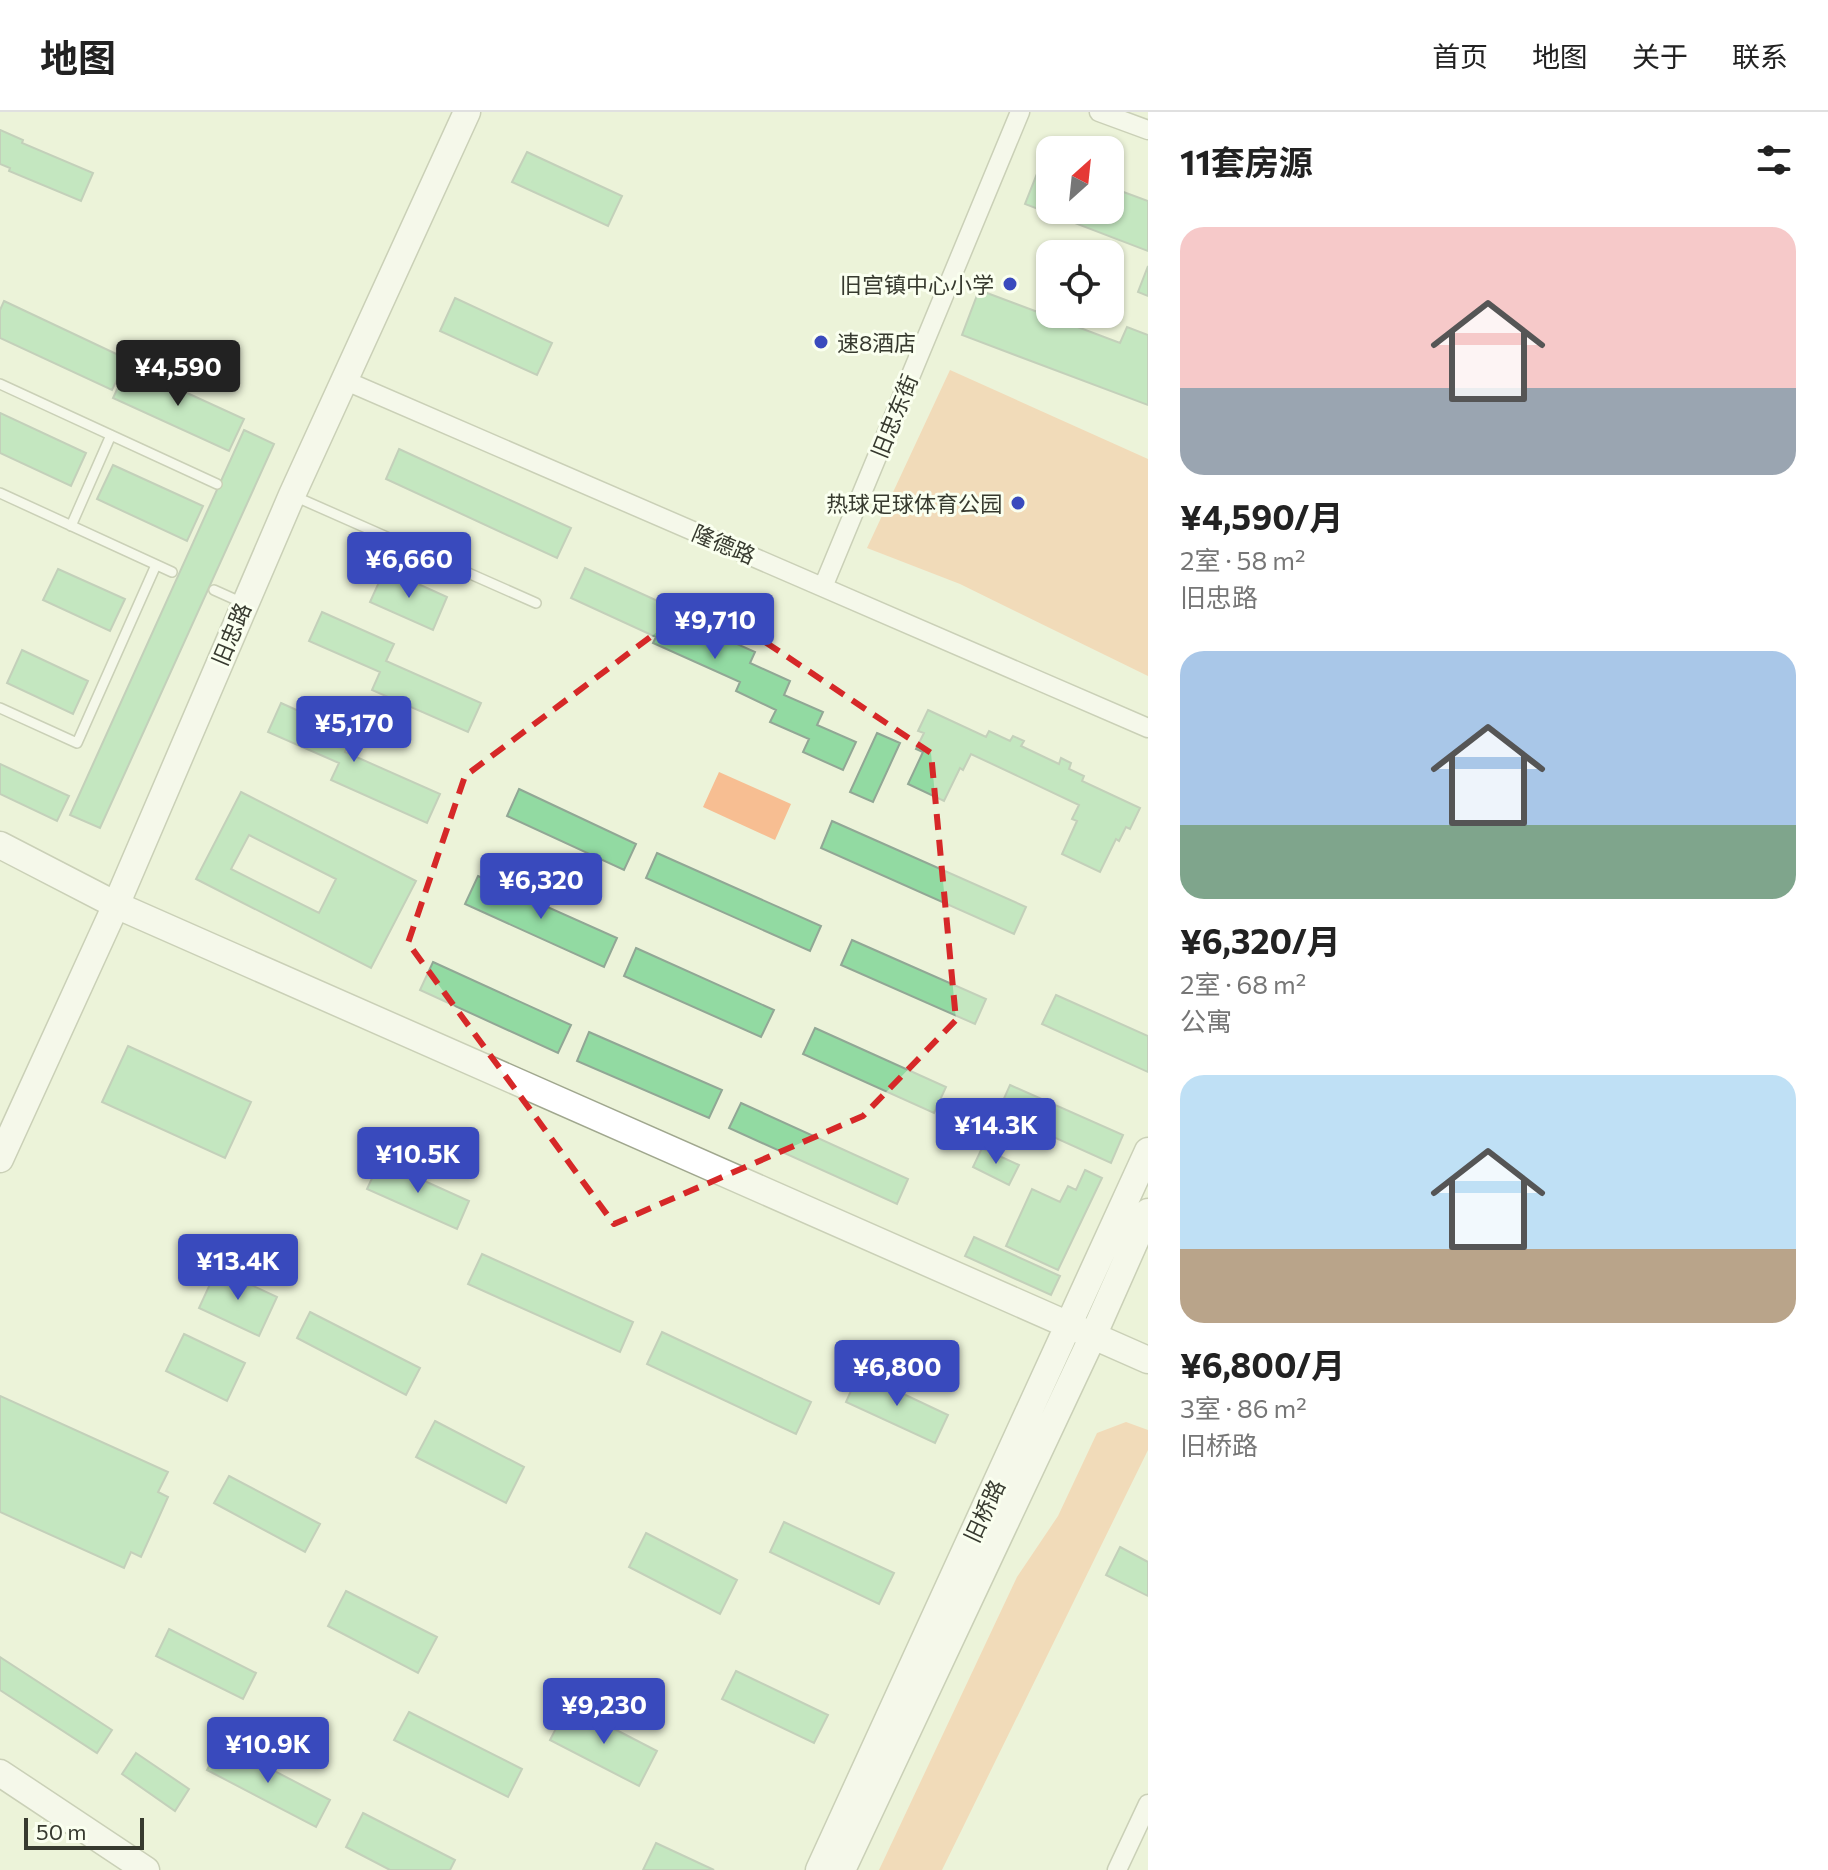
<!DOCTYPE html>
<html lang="zh">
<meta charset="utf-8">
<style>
:root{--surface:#fff;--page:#f6f6f6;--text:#222;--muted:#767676;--line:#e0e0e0;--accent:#394abd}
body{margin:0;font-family:Commissioner,"Noto Sans SC",sans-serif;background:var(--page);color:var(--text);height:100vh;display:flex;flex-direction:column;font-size:30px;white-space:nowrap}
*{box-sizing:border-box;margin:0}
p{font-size:26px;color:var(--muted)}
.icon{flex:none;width:44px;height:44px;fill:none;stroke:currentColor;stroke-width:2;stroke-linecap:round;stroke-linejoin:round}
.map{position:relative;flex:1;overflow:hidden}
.drawer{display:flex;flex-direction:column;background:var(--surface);width:680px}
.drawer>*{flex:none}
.needle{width:52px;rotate:27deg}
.fabs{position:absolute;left:1036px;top:24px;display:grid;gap:16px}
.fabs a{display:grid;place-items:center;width:88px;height:88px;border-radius:16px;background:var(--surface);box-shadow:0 2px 6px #0004;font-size:40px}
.scale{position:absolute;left:24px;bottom:20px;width:120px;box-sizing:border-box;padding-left:8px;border:4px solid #373a2f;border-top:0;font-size:22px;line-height:28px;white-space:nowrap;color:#373a2f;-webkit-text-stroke:6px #faffef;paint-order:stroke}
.price{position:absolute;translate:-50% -68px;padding:0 18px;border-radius:8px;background:var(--accent);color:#fff;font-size:26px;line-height:52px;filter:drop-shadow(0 2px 4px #0008)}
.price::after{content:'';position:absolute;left:50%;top:48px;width:24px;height:18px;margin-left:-12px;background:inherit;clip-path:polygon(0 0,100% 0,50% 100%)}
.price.active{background:#222;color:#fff}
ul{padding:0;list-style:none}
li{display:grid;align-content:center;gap:16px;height:424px;padding:0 32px}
li span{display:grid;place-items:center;height:248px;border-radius:24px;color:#555}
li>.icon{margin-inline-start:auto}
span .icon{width:144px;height:144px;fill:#fffc;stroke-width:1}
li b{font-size:34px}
h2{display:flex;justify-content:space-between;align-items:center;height:96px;padding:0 32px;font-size:34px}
header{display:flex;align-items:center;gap:48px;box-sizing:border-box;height:112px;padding:0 40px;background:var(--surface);border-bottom:2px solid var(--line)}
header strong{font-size:38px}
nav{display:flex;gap:44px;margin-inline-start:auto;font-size:28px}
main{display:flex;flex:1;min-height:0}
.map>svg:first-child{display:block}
</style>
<header>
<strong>地图</strong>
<nav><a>首页</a><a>地图</a><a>关于</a><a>联系</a></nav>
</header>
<main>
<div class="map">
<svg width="1148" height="1758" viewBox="0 0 1148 1758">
<rect width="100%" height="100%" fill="#ecf3d9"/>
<path fill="#f7be92" d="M 950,258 L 1148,347 L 1148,564 L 960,472 L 867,436 Z
M 719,660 L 791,692 L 775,728 L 703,695 Z
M 1126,1310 L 1148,1318 L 1148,1338 L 942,1758 L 879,1758 L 1017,1465 L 1058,1404 L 1097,1321 Z"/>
<path fill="#92daa2" stroke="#91a795" stroke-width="2" fill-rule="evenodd" d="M 0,18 L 23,28 L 22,31 L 93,61 L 81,89 L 9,59 L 10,56 L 0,52 Z
M 527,40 L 622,84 L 608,114 L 512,70 Z
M 1042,49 L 1050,52 L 1050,98 L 1110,98 L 1110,75 L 1148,89 L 1148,139 L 1025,92 Z
M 1148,154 L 1148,184 L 1138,180 Z
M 979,178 L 1120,231 L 1127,215 L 1148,223 L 1148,293 L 962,223 Z
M 455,186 L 552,231 L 537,263 L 440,219 Z
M 4,189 L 127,247 L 112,278 L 0,226 L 0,198 Z
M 128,254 L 244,307 L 229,339 L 113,286 Z
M 0,301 L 86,341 L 71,374 L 0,341 Z
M 244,318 L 274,332 L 100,716 L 70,703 Z
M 399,337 L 571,416 L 557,446 L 386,367 Z
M 113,353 L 203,394 L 187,429 L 97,387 Z
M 585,456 L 671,495 L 668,501 L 755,540 L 750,551 L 790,569 L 784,583 L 823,600 L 817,613 L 856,630 L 843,658 L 803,640 L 809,627 L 770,610 L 776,598 L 736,579 L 740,570 L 653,531 L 656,525 L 571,486 Z
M 58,457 L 125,487 L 110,519 L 43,488 Z
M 385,457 L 447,485 L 433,518 L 370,490 Z
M 322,500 L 394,532 L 386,549 L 481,591 L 468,620 L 372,578 L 380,560 L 309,529 Z
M 22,538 L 88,569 L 73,602 L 7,571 Z
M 281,591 L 352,623 L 345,640 L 440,682 L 427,711 L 331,668 L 339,651 L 268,620 Z
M 928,598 L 986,625 L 989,619 L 1010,629 L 1013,624 L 1024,629 L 1021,634 L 1059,652 L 1061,646 L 1071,651 L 1069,657 L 1084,664 L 1082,669 L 1140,696 L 1130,717 L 1126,715 L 1119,729 L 1116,727 L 1100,760 L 1062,742 L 1077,709 L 1072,707 L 1079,693 L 971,642 L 963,658 L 960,656 L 944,689 L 908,672 L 923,640 L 916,637 L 924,621 L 918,619 Z
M 877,621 L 900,631 L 873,690 L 850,680 Z
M 0,652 L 69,684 L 57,709 L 0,682 Z
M 519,677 L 636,732 L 624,758 L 507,704 Z
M 241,680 L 416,769 L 371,856 L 196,767 ZM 249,723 L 336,767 L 319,801 L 231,757 Z
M 832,709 L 1026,795 L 1014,822 L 821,736 Z
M 657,741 L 821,814 L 810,839 L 646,766 Z
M 478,764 L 617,826 L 604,855 L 465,792 Z
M 852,828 L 986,887 L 975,912 L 841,853 Z
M 636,836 L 774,898 L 761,925 L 624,864 Z
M 433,850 L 571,913 L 558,941 L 420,878 Z
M 1056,883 L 1148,924 L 1148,960 L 1042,912 Z
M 815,916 L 946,975 L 934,1001 L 803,942 Z
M 589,920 L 722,978 L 709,1006 L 577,949 Z
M 128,934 L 251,990 L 225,1046 L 102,990 Z
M 1010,973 L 1123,1023 L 1111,1051 L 998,1000 Z
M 741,991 L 908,1067 L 897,1092 L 729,1016 Z
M 982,1036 L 1019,1053 L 1009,1073 L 973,1055 Z
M 380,1049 L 469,1089 L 457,1117 L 367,1077 Z
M 1085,1058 L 1102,1066 L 1058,1158 L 1006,1134 L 1032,1077 L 1060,1090 L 1068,1074 L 1076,1078 Z
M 974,1125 L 1060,1164 L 1051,1183 L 965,1144 Z
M 482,1142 L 633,1210 L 620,1240 L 468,1172 Z
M 217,1157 L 277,1185 L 259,1224 L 199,1196 Z
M 310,1200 L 420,1256 L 406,1283 L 297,1226 Z
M 662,1220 L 811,1290 L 796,1322 L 647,1252 Z
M 184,1222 L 245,1251 L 227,1289 L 166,1259 Z
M 859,1261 L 948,1303 L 935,1331 L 846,1290 Z
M 0,1284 L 168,1360 L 158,1380 L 168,1385 L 141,1445 L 131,1440 L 124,1456 L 0,1400 Z
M 435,1309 L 524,1355 L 506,1391 L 416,1345 Z
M 229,1364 L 320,1412 L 305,1440 L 214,1391 Z
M 784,1410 L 894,1461 L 879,1492 L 770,1440 Z
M 646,1421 L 737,1468 L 720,1502 L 629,1455 Z
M 1120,1435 L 1148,1450 L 1148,1484 L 1106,1463 Z
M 346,1479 L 437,1525 L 418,1561 L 328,1514 Z
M 169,1517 L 256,1561 L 243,1587 L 156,1544 Z
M 0,1545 L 112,1618 L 97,1641 L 0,1578 Z
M 736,1559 L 828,1603 L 814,1631 L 722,1587 Z
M 568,1593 L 657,1639 L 639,1674 L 550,1628 Z
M 409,1600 L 522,1657 L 508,1685 L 394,1628 Z
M 221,1631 L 330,1688 L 316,1715 L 207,1658 Z
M 136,1641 L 189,1677 L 175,1699 L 122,1662 Z
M 363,1701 L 455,1748 L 450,1758 L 390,1758 L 346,1735 Z
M 656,1731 L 714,1758 L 643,1758 Z"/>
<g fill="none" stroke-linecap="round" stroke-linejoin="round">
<g stroke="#a0a78e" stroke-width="12">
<path id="lane" d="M 0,272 L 217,372
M 0,381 L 172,460
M 294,384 L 536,491
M 71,414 L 111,323
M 214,478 L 243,491
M 0,596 L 77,631 L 156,453"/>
</g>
<g stroke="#a0a78e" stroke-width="21">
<path id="street" d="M 1099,0 L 1148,18
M 344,268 L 1148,616
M 823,475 L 1020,0
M 1117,1758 L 1148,1692"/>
</g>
<g stroke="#a0a78e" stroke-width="29">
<path id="secondary" d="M 0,733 L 116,793 L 1148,1248
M 0,1047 L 116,793 L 292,383 L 467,0
M 0,1661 L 146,1758
M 819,1758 L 1148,1039
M 842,1758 L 1093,1224 L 1148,1100"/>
</g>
<use href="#lane" stroke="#fff" stroke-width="9"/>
<use href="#street" stroke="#fff" stroke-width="18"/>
<use href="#secondary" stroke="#fff" stroke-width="26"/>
</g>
<path d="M0 0H1148V1758H0ZM 701,487 L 931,641 L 956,908 L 863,1004 L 614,1112 L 408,831 L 465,664 Z" fill="#ecf3d9" fill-opacity=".55" fill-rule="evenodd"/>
<path fill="none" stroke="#d62828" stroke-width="6" stroke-dasharray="16 10" stroke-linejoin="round" d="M 701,487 L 931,641 L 956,908 L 863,1004 L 614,1112 L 408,831 L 465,664 Z"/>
<g fill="#394abd" stroke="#faffef" stroke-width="3">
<circle cx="1010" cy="172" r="8"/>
<circle cx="821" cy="230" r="8"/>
<circle cx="1018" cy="391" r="8"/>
</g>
<g text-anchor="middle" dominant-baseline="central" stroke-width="6" stroke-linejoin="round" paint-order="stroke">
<g font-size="22" fill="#373a2f" stroke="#faffef" text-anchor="end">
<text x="994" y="172">旧宫镇中心小学</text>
<text x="837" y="230" text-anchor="start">速8酒店</text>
<text x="1002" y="391">热球足球体育公园</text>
</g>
<g font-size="22" fill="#373a2f" stroke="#faffef">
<text transform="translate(894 304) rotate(-68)">旧忠东街</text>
<text transform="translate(724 432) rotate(23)">隆德路</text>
<text transform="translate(231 522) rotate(-67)">旧忠路</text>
<text transform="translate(984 1399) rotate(-65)">旧桥路</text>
</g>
</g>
</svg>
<div class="fabs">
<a><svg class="needle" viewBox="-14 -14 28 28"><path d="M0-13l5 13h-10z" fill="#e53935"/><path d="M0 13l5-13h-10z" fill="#767676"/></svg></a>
<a><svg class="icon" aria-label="locate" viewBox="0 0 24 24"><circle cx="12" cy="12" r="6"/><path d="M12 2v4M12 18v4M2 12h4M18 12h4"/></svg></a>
</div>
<div class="scale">50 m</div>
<b class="price active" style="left:178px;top:296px">¥4,590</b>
<b class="price" style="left:409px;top:488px">¥6,660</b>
<b class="price" style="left:715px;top:549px">¥9,710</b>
<b class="price" style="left:354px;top:652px">¥5,170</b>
<b class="price" style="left:541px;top:809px">¥6,320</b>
<b class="price" style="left:996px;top:1054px">¥14.3K</b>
<b class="price" style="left:418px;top:1083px">¥10.5K</b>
<b class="price" style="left:238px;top:1190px">¥13.4K</b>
<b class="price" style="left:897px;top:1296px">¥6,800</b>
<b class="price" style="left:604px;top:1634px">¥9,230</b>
<b class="price" style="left:268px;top:1673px">¥10.9K</b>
</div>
<section class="drawer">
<h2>11套房源<svg class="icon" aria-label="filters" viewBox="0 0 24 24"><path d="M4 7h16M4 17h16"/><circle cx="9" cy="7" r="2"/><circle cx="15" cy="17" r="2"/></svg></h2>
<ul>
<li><span style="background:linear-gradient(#f6c9c9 65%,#9aa5b1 0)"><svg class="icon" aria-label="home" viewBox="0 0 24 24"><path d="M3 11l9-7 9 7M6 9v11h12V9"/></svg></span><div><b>¥4,590/月</b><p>2室 · 58 m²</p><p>旧忠路</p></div></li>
<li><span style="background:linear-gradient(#a9c7e8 70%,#7fa58c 0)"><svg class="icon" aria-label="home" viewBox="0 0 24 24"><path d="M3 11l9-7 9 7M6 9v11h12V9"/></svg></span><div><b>¥6,320/月</b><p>2室 · 68 m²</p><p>公寓</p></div></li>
<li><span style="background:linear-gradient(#bfe0f5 70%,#b9a48a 0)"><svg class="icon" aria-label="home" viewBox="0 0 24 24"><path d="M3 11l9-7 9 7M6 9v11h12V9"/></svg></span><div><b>¥6,800/月</b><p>3室 · 86 m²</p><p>旧桥路</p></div></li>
</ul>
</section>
</main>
